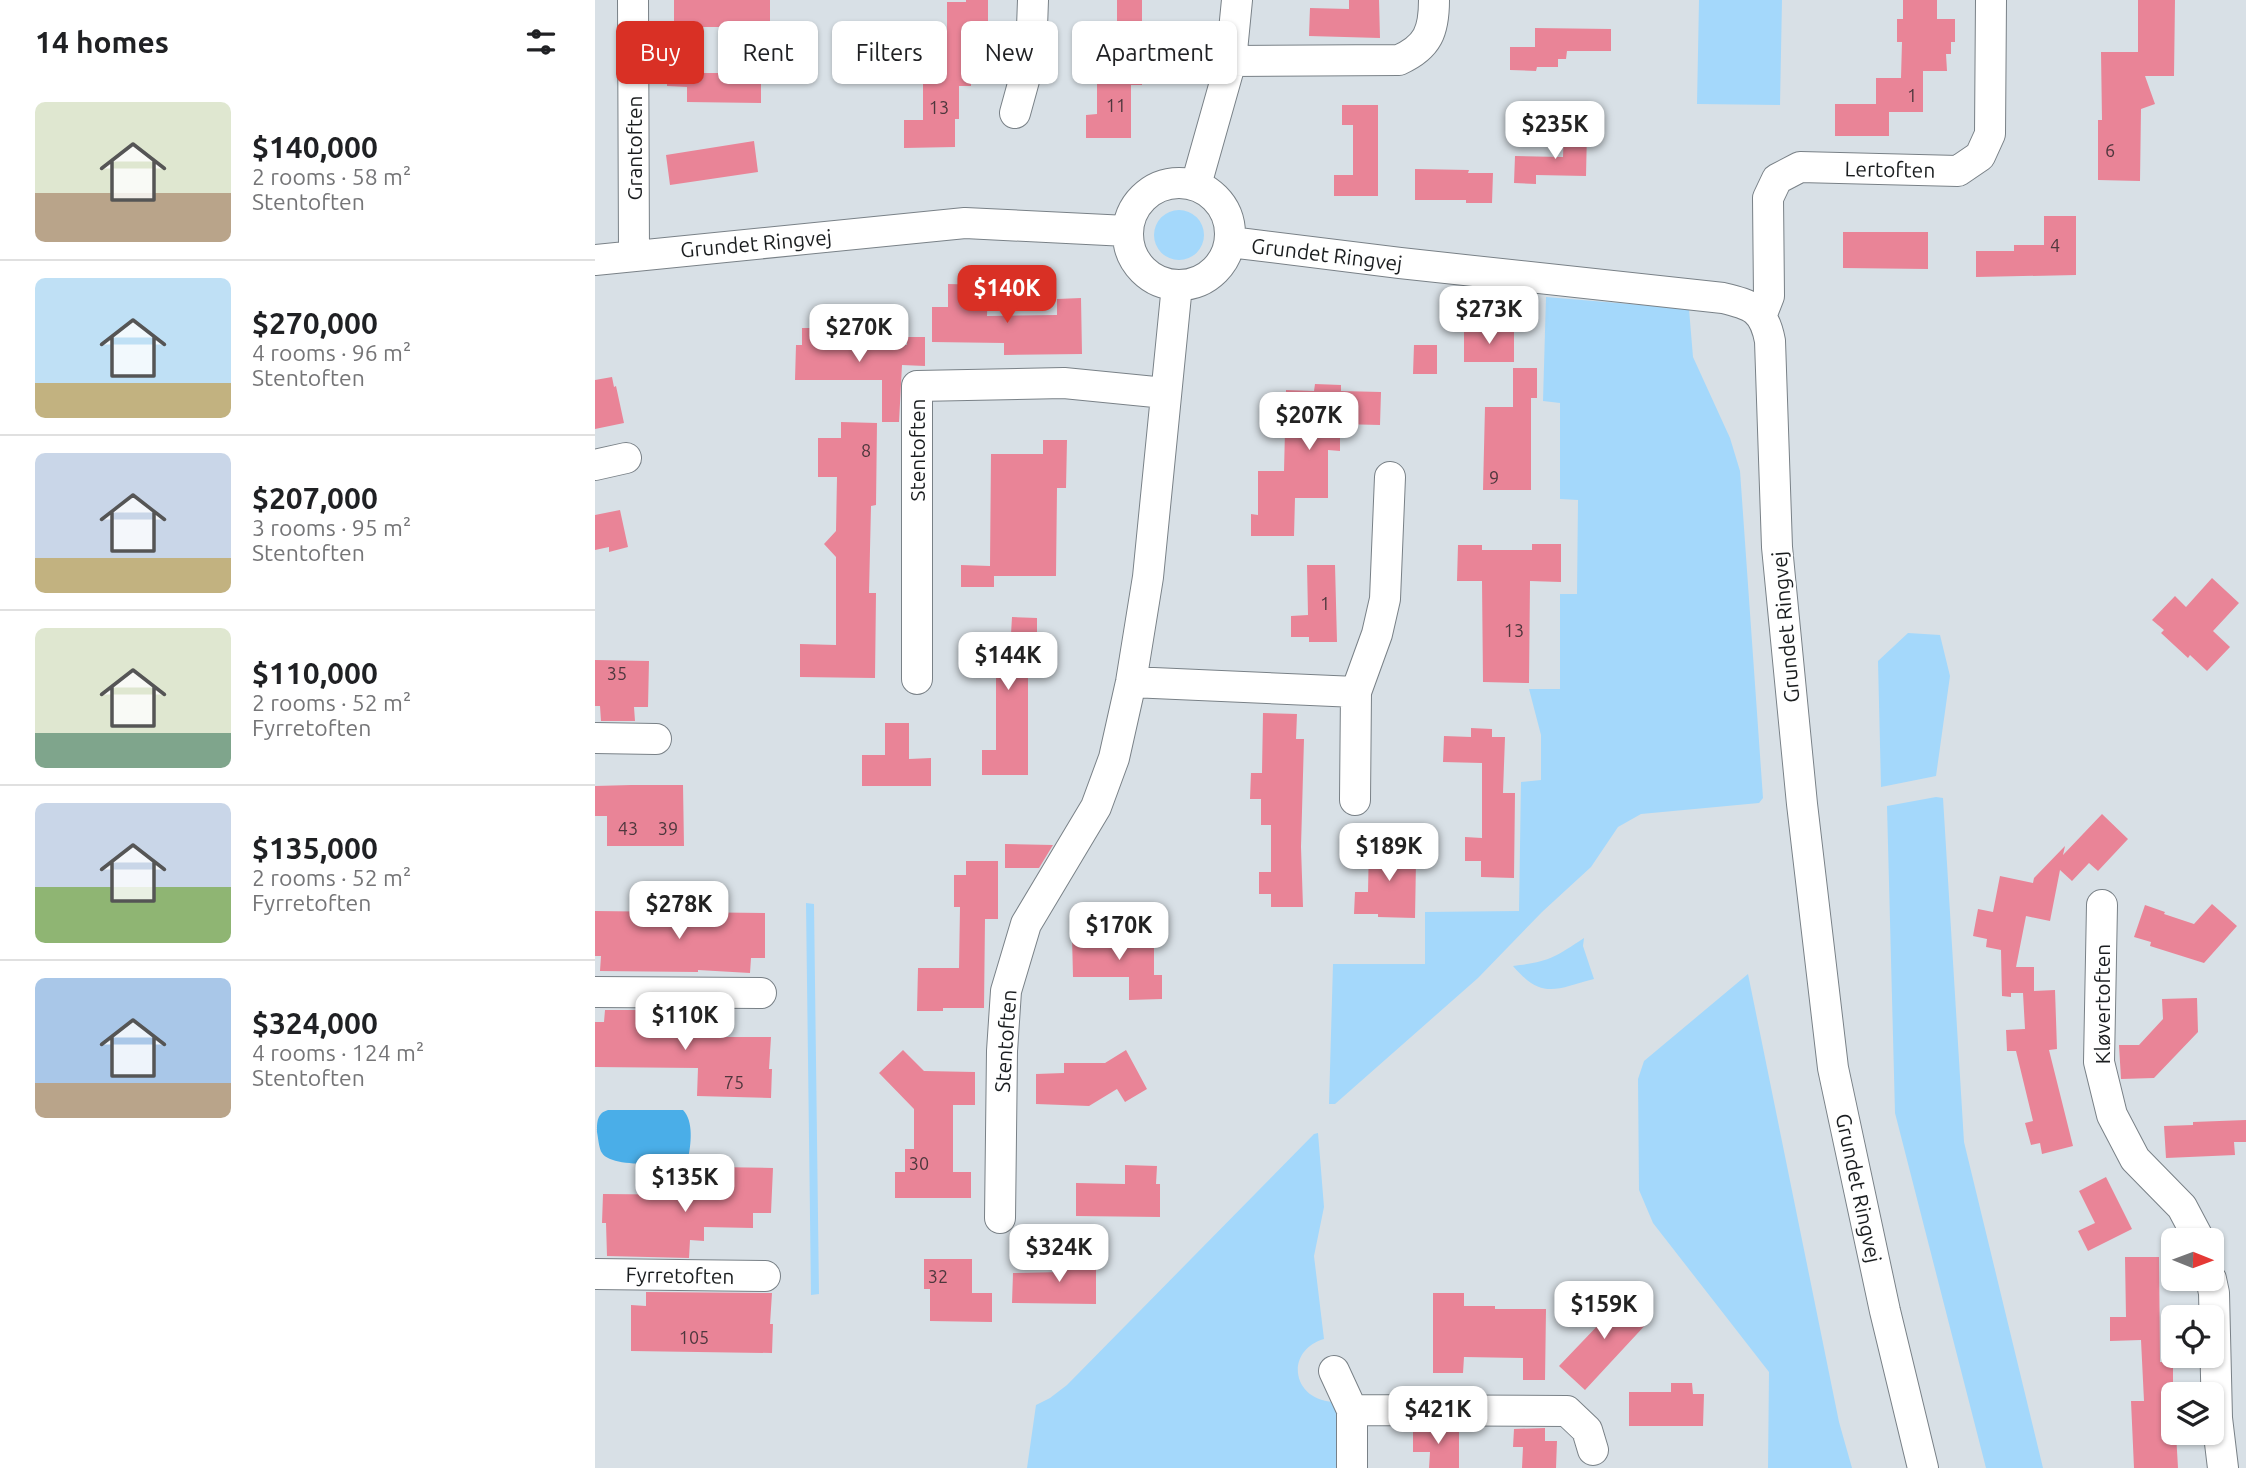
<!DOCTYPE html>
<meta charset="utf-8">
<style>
:root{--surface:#fff;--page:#f6f6f6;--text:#202124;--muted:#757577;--line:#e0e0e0;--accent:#d93025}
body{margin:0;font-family:Ubuntu,sans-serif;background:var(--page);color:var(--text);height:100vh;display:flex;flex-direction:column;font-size:26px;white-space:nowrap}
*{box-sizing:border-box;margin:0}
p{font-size:23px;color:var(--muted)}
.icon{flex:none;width:38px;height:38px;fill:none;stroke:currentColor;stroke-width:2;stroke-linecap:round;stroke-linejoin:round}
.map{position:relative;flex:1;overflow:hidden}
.side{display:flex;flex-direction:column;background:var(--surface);width:595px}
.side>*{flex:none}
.banner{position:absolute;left:21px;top:21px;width:665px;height:63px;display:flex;gap:14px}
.needle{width:46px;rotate:91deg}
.fabs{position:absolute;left:1566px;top:1228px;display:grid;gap:14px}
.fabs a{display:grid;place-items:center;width:63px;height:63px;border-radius:10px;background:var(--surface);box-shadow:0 2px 5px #0004;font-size:35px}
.price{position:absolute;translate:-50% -60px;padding:0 16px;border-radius:14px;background:#fff;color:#222;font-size:23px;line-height:46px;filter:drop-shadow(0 2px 4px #0008)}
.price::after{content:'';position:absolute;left:50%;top:42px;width:21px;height:16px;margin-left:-10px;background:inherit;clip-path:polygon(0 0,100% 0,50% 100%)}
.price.on{background:var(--accent);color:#fff}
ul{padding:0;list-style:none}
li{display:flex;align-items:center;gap:21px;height:175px;padding:0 35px}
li+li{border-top:2px solid var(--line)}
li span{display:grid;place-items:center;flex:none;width:196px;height:140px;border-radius:10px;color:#555}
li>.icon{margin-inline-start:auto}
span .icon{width:84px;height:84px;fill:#fffc;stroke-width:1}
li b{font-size:30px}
h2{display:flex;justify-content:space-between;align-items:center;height:84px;padding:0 35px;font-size:30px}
.pill{padding:0 24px;border-radius:10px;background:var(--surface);box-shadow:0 2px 5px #0004;font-size:24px;line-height:63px}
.pill.on{background:var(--accent);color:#fff}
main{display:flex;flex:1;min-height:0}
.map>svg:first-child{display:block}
</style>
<main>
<section class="side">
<h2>14 homes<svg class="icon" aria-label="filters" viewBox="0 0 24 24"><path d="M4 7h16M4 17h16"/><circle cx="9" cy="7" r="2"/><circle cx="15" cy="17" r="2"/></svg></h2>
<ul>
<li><span style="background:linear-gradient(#dfe7d0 65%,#b9a48a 0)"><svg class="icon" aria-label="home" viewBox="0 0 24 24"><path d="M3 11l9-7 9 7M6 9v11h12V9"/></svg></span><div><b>$140,000</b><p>2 rooms · 58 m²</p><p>Stentoften</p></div></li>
<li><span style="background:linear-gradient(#bfe0f5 75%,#c2b280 0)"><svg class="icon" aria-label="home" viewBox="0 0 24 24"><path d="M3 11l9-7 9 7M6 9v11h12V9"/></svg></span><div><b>$270,000</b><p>4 rooms · 96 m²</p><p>Stentoften</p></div></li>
<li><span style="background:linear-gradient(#c9d6e8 75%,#c2b280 0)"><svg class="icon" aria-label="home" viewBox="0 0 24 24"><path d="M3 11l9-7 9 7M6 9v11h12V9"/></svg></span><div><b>$207,000</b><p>3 rooms · 95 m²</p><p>Stentoften</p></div></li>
<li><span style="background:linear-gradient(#dfe7d0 75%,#7fa58c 0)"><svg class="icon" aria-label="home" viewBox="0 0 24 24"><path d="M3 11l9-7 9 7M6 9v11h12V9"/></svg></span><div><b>$110,000</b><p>2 rooms · 52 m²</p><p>Fyrretoften</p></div></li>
<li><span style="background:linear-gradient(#c9d6e8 60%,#8fb573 0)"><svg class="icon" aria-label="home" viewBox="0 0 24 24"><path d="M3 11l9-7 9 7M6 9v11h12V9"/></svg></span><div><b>$135,000</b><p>2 rooms · 52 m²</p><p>Fyrretoften</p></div></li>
<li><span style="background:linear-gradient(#a9c7e8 75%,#b9a48a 0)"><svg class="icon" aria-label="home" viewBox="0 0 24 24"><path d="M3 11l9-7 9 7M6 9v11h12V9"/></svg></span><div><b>$324,000</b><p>4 rooms · 124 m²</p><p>Stentoften</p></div></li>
</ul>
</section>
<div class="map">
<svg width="1651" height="1468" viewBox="0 0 1651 1468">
<rect width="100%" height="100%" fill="#d8e0e6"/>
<path fill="#a4d8fb" d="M 1104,0 L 1187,0 L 1185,105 L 1102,104 Z
M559 235a25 25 0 1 1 50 0a25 25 0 1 1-50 0Z
M 951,297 L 1094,309 L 1098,357 L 1135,438 L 1145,471 L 1168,798 L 1164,803 L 1046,814 L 1023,827 L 996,867 L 947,912 L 883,978 L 740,1104 L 734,1104 L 738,964 L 830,964 L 830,912 L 924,911 L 926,782 L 946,780 L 946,735 L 934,689 L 965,689 L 965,594 L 982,594 L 983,500 L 965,499 L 965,403 L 948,401 Z
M 1313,633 L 1345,635 L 1355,676 L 1341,776 L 1286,787 L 1283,661 Z
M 1341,797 L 1348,798 L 1369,1142 L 1448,1468 L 1391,1468 L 1300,1113 L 1292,806 Z
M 211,903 L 219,904 L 224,1294 L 216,1295 Z
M 989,938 L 988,946 L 999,979 C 961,989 947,1000 918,966 C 953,962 959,958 989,938 Z
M 1153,974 L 1244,1422 L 1257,1468 L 1173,1468 L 1174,1372 L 1058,1223 L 1044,1190 L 1043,1079 L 1049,1061 Z
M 723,1133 L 729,1207 L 719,1256 L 729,1339 C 689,1351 697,1400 738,1402 L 744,1411 L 743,1468 L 432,1468 L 441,1405 L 455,1398 L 472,1385 L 719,1134 Z"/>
<path fill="#4aaee8" d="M 13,1110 L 88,1110 C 99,1121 96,1145 93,1159 L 86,1164 C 70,1163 16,1168 7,1153 C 4,1149 3,1137 2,1132 C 2,1122 2,1113 13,1110 Z"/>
<path fill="#e98497" d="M 79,0 L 175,0 L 175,27 L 98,27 L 98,73 L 166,73 L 166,103 L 92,102 L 92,87 L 72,86 L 72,55 L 79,55 Z
M 371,0 L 393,0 L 393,22 L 378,22 L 376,86 L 364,86 L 364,119 L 360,119 L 360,147 L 309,148 L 309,120 L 328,120 L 328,60 L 352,60 L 352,2 L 371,2 Z
M 522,0 L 547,0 L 547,85 L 536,85 L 536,138 L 491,138 L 491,115 L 502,114 L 502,61 L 522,61 Z
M 754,0 L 784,0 L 785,38 L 714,36 L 715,8 L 754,9 Z
M 1308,0 L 1342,0 L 1342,19 L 1360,19 L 1360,42 L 1356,42 L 1356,54 L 1351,54 L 1352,71 L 1328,71 L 1328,112 L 1294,112 L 1294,136 L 1240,136 L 1240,104 L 1281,104 L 1281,78 L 1306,78 L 1307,42 L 1302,42 L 1302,19 L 1308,19 Z
M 1543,0 L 1580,0 L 1579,76 L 1550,76 L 1560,104 L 1546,109 L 1545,181 L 1503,180 L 1503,120 L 1507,120 L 1506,52 L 1543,52 Z
M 940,28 L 1016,29 L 1016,51 L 972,51 L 971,59 L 963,59 L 963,67 L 942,67 L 941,71 L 915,70 L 915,47 L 940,47 Z
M 747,105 L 783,105 L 783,196 L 739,196 L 739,175 L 758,175 L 758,125 L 747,125 Z
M 969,130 L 992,131 L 991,176 L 941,175 L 941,184 L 919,183 L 920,156 L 968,157 Z
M 159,141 L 163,172 L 75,185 L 71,155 Z
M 820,169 L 874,170 L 873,173 L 898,173 L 897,203 L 871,203 L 871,200 L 820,200 Z
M 1449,216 L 1481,216 L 1481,275 L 1381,277 L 1381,251 L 1419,251 L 1419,245 L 1449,245 Z
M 1248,232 L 1333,232 L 1333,269 L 1248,268 Z
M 353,284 L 393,285 L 392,316 L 462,315 L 462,299 L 486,298 L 487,354 L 409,355 L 409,343 L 337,342 L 337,307 L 353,307 Z
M 207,328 L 235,328 L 235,345 L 312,345 L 312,337 L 330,337 L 330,366 L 307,365 L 304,422 L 287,422 L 287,380 L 200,380 L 201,345 L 207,345 Z
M 869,329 L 919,329 L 919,362 L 869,362 Z
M 819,345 L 842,345 L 842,374 L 818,374 Z
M 918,368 L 942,368 L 942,398 L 936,398 L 936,490 L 888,490 L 890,407 L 918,407 Z
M 17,377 L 19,387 L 21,386 L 29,423 L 0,429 L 0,380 Z
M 720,384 L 746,385 L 746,391 L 786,392 L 785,425 L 745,424 L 745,451 L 733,450 L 733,498 L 700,498 L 699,536 L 656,536 L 656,514 L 663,515 L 663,471 L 689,471 L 691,390 L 719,391 Z
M 246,422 L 282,423 L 281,505 L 276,506 L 274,593 L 281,593 L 280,678 L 205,677 L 205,644 L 241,645 L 241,557 L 229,544 L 241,531 L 242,477 L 223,477 L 223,438 L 246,438 Z
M 448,440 L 472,440 L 471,488 L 462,488 L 461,576 L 399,576 L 399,587 L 366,587 L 366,565 L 395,566 L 396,454 L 448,454 Z
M 25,510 L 33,547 L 14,552 L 14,547 L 0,550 L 0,515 Z
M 937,544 L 966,544 L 966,582 L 935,581 L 934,683 L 888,682 L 887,581 L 862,581 L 863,545 L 887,545 L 887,550 L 937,550 Z
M 712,565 L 740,565 L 742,642 L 714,642 L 714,637 L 696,637 L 696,616 L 713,615 Z
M 1617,578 L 1644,603 L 1618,631 L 1635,647 L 1612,671 L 1595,655 L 1593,658 L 1566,633 L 1569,630 L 1557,620 L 1580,596 L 1591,607 Z
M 417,617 L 442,618 L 442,672 L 433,672 L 433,775 L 387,775 L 387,750 L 401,750 L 401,666 L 371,666 L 371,634 L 416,634 Z
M 0,660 L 54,661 L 53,707 L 39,707 L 40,721 L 6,721 L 5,706 L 0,706 Z
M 668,713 L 702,714 L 701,739 L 709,739 L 706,847 L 708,907 L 676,907 L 676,894 L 664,894 L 664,872 L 676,872 L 676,825 L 666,825 L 666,799 L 655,799 L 656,773 L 667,773 Z
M 290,723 L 314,723 L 314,759 L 336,758 L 336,786 L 267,786 L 267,755 L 290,755 Z
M 876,728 L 897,729 L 897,737 L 910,737 L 908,793 L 920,793 L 919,878 L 886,877 L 886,861 L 870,861 L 870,837 L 887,838 L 887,763 L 848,762 L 849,736 L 876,737 Z
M 36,785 L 88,785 L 89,846 L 12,846 L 12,816 L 0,816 L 0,786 Z
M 1507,814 L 1533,839 L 1503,871 L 1494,863 L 1477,881 L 1465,870 L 1455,921 L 1431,916 L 1421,967 L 1439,967 L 1439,991 L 1460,990 L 1462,1049 L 1454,1050 L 1478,1146 L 1447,1154 L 1445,1143 L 1436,1145 L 1430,1123 L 1438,1121 L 1421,1051 L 1412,1051 L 1411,1030 L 1430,1029 L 1428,993 L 1416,993 L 1416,997 L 1407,996 L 1406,950 L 1391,947 L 1392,939 L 1378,936 L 1383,909 L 1398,912 L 1405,876 L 1438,883 L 1439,878 L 1470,846 L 1468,855 Z
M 774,842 L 810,843 L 810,861 L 821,861 L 820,918 L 783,917 L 783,914 L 759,914 L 760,892 L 773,892 Z
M 410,844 L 458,845 L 444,868 L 410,868 Z
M 371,861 L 403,861 L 403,919 L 390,919 L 389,1008 L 348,1008 L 348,1011 L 322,1011 L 323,968 L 364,968 L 365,907 L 359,907 L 359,875 L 371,875 Z
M 1617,904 L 1642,926 L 1609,963 L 1555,946 L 1556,942 L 1539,937 L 1550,905 L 1570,912 L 1569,914 L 1599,924 Z
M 0,911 L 170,913 L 170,958 L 156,958 L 155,973 L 103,970 L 103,972 L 5,971 L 6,956 L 0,956 Z
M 559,935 L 559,975 L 567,975 L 567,999 L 534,1000 L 534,977 L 478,977 L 477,936 Z
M 1602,998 L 1603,1032 L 1559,1078 L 1526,1079 L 1524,1045 L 1544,1045 L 1568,1019 L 1567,999 Z
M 10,1010 L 92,1010 L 92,1037 L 176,1037 L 174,1069 L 177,1069 L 176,1098 L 102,1096 L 103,1068 L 0,1067 L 0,1022 L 9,1022 Z
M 308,1050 L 329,1071 L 380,1072 L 380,1105 L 358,1105 L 358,1172 L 376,1172 L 376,1198 L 300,1198 L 300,1172 L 310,1172 L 310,1149 L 319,1149 L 319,1109 L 284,1073 Z
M 531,1050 L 552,1089 L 530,1102 L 522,1089 L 494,1106 L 441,1104 L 441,1074 L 469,1073 L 469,1063 L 510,1063 Z
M 1651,1120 L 1651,1142 L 1639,1142 L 1640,1155 L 1571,1158 L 1569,1126 L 1598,1125 L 1598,1122 Z
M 530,1165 L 562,1166 L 561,1184 L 565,1184 L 565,1217 L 481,1216 L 481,1183 L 530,1184 Z
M 119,1167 L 178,1168 L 176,1213 L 158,1213 L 158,1228 L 109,1227 L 109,1241 L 95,1240 L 94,1258 L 12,1256 L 11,1223 L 7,1223 L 8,1194 L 118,1195 Z
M 1511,1177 L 1537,1229 L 1493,1251 L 1483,1231 L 1500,1223 L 1484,1191 Z
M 469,1256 L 501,1256 L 501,1304 L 417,1303 L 418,1273 L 468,1272 Z
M 1530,1257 L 1564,1257 L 1565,1362 L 1578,1362 L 1578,1433 L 1581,1433 L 1583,1468 L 1539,1468 L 1536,1401 L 1549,1401 L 1546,1340 L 1515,1341 L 1515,1317 L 1531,1317 Z
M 329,1259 L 377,1259 L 377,1293 L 397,1293 L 397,1322 L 335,1321 L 335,1289 L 329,1289 Z
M 51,1292 L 177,1293 L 175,1324 L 178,1324 L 177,1353 L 36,1351 L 36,1305 L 51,1306 Z
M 1022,1292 L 1054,1321 L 990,1390 L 964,1366 L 1008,1320 L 1001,1314 Z
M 838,1293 L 869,1293 L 869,1306 L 900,1306 L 900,1309 L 951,1309 L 950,1380 L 928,1380 L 928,1358 L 869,1357 L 868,1373 L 838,1373 Z
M 1076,1383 L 1097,1383 L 1098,1394 L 1109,1394 L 1108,1426 L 1034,1426 L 1034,1392 L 1076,1392 Z
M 818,1428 L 864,1429 L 864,1468 L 834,1468 L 835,1452 L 818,1452 Z
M 950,1428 L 950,1441 L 962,1441 L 961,1468 L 927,1468 L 928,1447 L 918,1447 L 919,1429 Z"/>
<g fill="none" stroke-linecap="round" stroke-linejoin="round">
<g stroke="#798187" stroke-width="32">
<path id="minor" d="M 38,0 L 39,254
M 636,61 L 804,60 C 833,47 839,31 839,0
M 420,113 L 436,55 L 438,0
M533 234a51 51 0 1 1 102 0a51 51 0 1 1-102 0Z
M 601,185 L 636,61 L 642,0
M 635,242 L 805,263 L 1128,298 C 1157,305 1169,309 1175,341 L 1182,547 L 1207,804 L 1238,1068 L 1290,1311 L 1328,1468
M 0,260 L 370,223 L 532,231
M 1167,314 L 1174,296 L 1173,198 L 1182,179 L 1205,167 L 1363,171 L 1385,156 L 1395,134 L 1396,0
M 0,465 L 31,458
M 322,679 L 322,386 L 469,383 L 570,393
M 536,682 L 761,692
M 0,738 L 61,739
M 760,800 L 761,692 L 782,634 L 790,599 L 795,477
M 1507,905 L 1504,1062 L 1517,1115 L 1540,1159 L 1587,1207 L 1605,1241
M 0,992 L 166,993
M 405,1218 L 407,1051 L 411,991 L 431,924 L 501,807 L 519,758 L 536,682 L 553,577 L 582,285
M 0,1274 L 170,1276
M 1616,1279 L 1619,1293 L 1622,1418 L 1628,1468
M 739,1371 L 757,1410 L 757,1468
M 757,1410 L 972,1411 L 992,1430 L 998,1450"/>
</g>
<use href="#minor" stroke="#fff" stroke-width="30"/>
</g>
<g text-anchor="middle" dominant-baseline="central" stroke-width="5" stroke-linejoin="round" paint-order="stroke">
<g font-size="18" fill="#4e373d">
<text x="1317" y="95">1</text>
<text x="521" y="105">11</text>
<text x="344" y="107">13</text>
<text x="1515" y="150">6</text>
<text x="1460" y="245">4</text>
<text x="271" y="450">8</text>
<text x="899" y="477">9</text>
<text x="730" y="603">1</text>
<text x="919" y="630">13</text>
<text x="22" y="673">35</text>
<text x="33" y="828">43</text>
<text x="73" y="828">39</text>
<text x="139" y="1082">75</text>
<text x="324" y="1163">30</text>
<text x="343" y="1276">32</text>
<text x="99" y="1337">105</text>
</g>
<g font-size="21" fill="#1a1d1f" stroke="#fff">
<text transform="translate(39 148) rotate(-90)">Grantoften</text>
<text transform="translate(1295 169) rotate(1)">Lertoften</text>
<text transform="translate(161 243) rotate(-5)">Grundet Ringvej</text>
<text transform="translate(732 254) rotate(7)">Grundet Ringvej</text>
<text transform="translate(322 450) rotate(-90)">Stentoften</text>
<text transform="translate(1190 627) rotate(-95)">Grundet Ringvej</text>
<text transform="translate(1507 1004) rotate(-90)">Kløvertoften</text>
<text transform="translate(410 1041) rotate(-86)">Stentoften</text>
<text transform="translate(1264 1188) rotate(78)">Grundet Ringvej</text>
<text transform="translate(85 1275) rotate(1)">Fyrretoften</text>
</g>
</g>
</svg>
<div class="fabs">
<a><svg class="needle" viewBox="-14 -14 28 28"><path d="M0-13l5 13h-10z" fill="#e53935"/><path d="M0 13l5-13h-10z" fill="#757577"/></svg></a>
<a><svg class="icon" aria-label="locate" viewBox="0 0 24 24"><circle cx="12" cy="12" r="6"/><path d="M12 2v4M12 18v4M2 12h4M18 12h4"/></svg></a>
<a><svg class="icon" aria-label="layers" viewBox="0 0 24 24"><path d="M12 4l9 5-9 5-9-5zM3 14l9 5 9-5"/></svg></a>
</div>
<b class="price" style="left:960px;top:161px">$235K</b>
<b class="price on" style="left:412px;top:325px">$140K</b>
<b class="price" style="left:894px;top:346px">$273K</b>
<b class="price" style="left:264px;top:364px">$270K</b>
<b class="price" style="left:714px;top:452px">$207K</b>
<b class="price" style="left:413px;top:692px">$144K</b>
<b class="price" style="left:794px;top:883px">$189K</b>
<b class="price" style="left:84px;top:941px">$278K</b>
<b class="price" style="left:524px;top:962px">$170K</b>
<b class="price" style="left:90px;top:1052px">$110K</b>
<b class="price" style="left:90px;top:1214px">$135K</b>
<b class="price" style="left:464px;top:1284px">$324K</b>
<b class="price" style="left:1009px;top:1341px">$159K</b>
<b class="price" style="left:843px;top:1446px">$421K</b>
<div class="banner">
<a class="pill on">Buy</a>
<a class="pill">Rent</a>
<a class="pill">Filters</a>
<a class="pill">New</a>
<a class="pill">Apartment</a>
</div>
</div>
</main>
